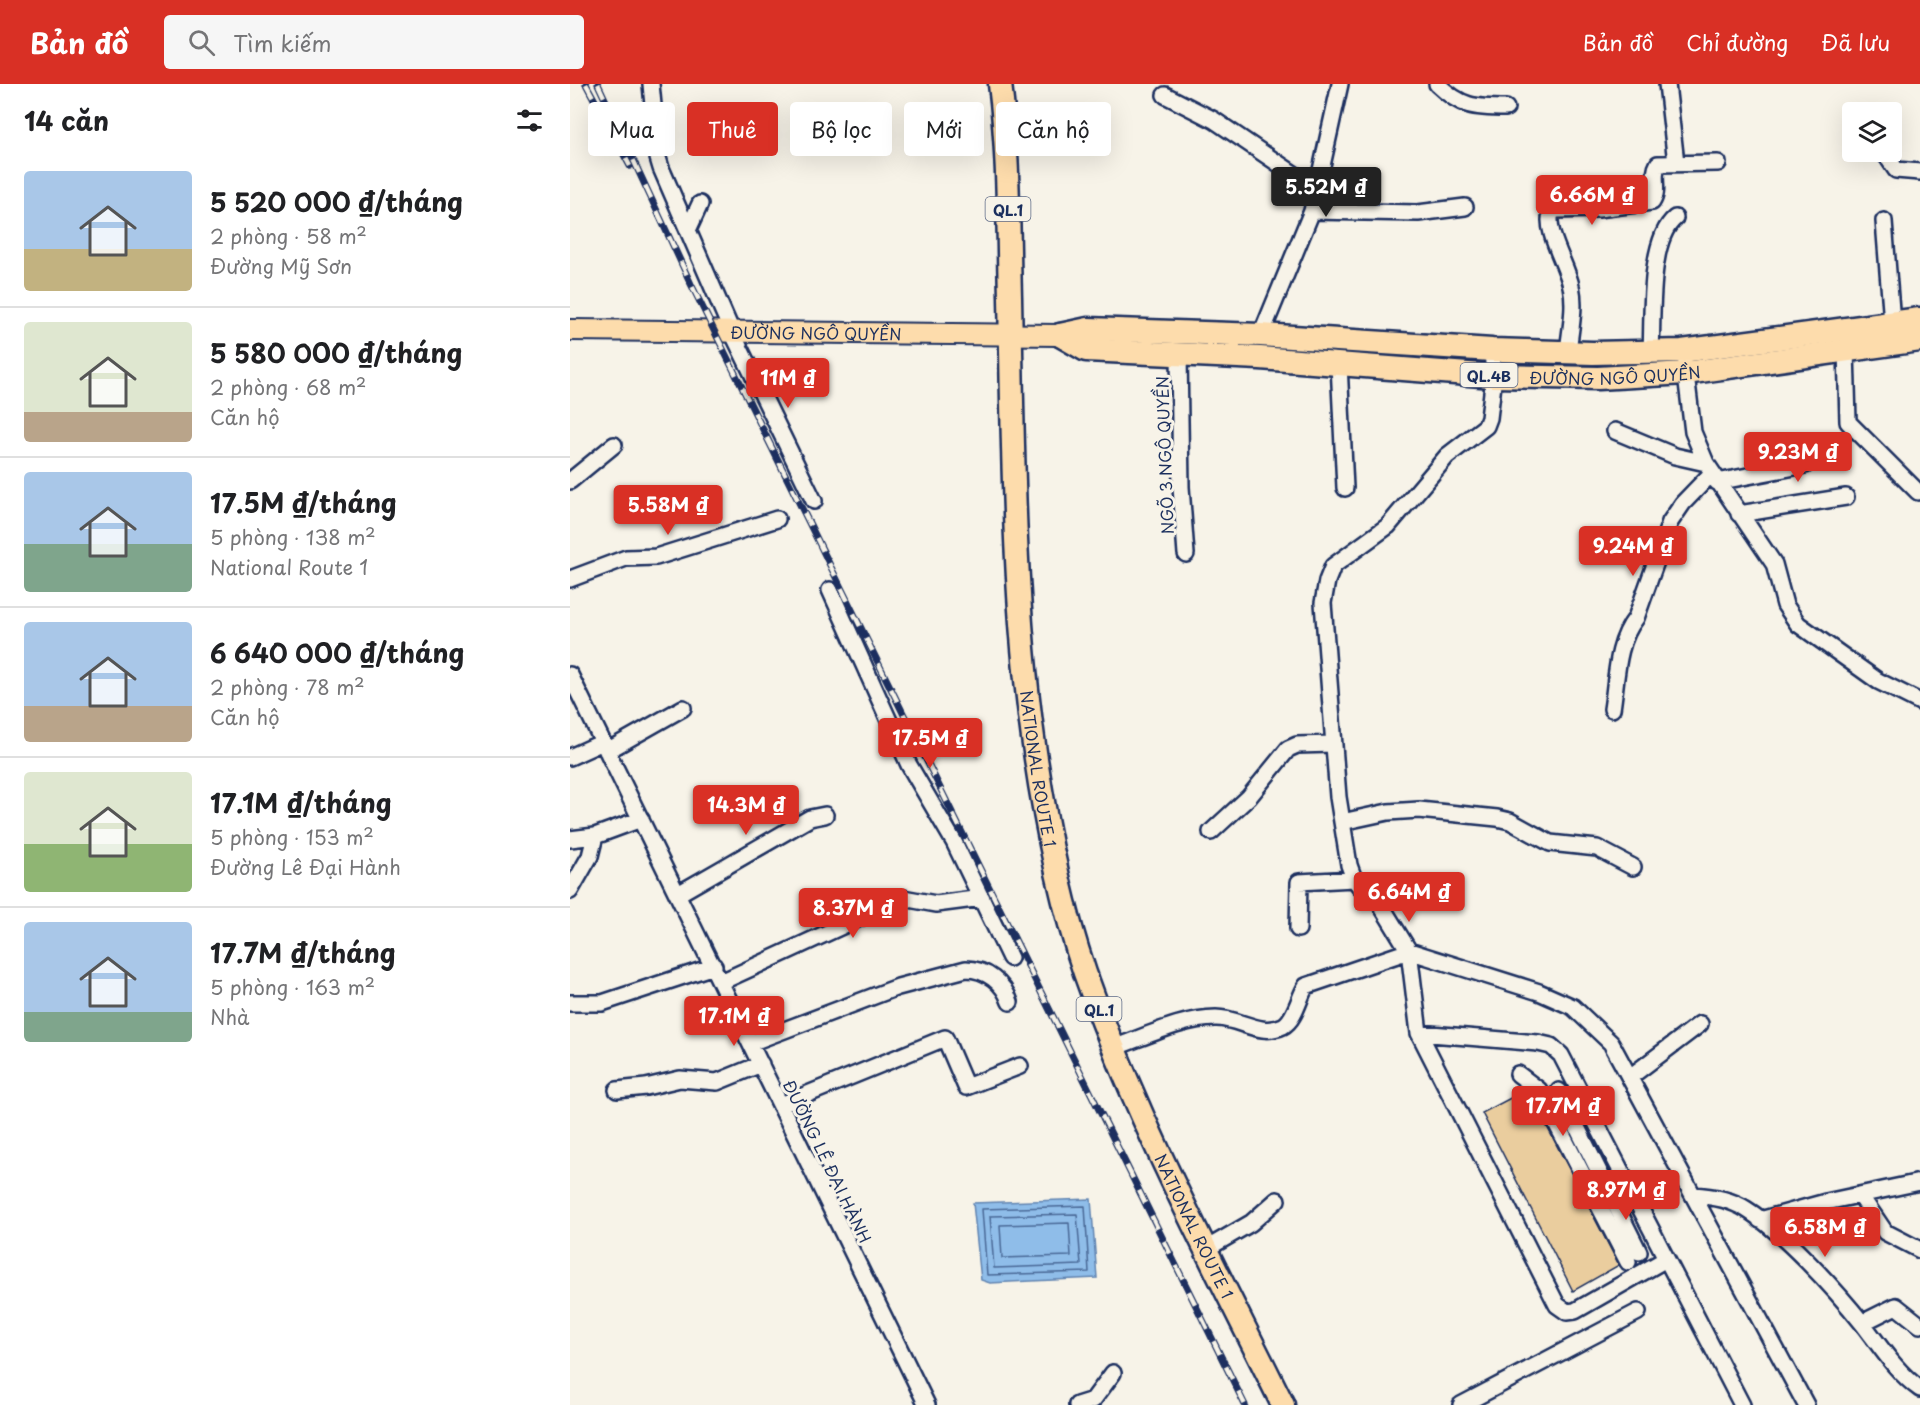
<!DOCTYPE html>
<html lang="vi">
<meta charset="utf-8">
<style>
:root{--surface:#fff;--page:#f6f6f6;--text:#202124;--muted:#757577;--line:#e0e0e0;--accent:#d93025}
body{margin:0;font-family:"Playpen Sans",sans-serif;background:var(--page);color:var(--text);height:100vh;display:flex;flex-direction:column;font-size:22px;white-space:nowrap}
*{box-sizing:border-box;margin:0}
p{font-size:20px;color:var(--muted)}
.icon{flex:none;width:33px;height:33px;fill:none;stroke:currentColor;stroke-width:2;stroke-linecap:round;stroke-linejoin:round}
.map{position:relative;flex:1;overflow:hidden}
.details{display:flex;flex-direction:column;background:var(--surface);width:570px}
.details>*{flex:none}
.top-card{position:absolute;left:18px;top:18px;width:570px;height:54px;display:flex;gap:12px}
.fabs{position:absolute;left:1272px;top:18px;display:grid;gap:12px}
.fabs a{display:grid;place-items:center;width:60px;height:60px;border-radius:6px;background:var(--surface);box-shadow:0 6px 24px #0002;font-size:30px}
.price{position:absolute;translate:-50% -51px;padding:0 14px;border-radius:6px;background:var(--accent);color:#fff;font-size:20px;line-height:39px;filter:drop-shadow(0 2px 3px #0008)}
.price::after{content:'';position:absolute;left:50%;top:36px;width:18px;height:14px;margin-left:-9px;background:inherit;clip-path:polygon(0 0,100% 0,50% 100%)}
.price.on{background:#222;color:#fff}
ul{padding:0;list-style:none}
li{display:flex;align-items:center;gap:18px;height:150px;padding:0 24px}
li+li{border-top:2px solid var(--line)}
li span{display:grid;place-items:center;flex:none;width:168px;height:120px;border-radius:6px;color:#555}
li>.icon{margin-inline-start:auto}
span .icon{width:72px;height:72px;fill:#fffc;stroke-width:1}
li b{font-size:26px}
h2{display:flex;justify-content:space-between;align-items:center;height:72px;padding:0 24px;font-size:26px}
.pill{padding:0 21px;border-radius:6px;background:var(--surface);box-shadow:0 6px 24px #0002;font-size:21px;line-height:54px}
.pill.on{background:var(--accent);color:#fff}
header{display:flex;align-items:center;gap:36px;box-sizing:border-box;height:84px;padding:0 30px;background:var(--accent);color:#fff}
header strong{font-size:28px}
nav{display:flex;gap:33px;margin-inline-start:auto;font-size:21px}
.search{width:420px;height:54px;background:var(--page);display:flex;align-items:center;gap:15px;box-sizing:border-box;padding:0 21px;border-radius:6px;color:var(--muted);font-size:22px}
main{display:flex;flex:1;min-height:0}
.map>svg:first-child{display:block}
</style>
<header>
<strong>Bản đồ</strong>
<div class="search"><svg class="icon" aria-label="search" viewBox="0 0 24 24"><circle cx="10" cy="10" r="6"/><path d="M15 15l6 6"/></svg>Tìm kiếm</div>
<nav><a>Bản đồ</a><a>Chỉ đường</a><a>Đã lưu</a></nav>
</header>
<main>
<section class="details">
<h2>14 căn<svg class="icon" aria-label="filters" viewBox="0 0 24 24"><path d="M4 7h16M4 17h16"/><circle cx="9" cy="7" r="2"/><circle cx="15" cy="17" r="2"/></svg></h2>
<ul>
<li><span style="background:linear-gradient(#a9c7e8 65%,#c2b280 0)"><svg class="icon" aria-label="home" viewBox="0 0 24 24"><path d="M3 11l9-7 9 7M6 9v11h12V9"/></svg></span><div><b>5 520 000 ₫/tháng</b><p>2 phòng · 58 m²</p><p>Đường Mỹ Sơn</p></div></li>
<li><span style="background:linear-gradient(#dfe7d0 75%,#b9a48a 0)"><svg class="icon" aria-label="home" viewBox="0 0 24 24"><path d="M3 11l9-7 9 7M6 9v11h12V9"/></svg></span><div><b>5 580 000 ₫/tháng</b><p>2 phòng · 68 m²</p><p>Căn hộ</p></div></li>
<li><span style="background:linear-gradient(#a9c7e8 60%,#7fa58c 0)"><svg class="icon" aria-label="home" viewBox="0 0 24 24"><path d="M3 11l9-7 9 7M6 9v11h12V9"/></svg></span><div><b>17.5M ₫/tháng</b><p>5 phòng · 138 m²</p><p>National Route 1</p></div></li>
<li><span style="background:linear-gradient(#a9c7e8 70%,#b9a48a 0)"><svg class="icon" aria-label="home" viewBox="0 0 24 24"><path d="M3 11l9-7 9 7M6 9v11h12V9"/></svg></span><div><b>6 640 000 ₫/tháng</b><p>2 phòng · 78 m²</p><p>Căn hộ</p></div></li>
<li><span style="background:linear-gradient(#dfe7d0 60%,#8fb573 0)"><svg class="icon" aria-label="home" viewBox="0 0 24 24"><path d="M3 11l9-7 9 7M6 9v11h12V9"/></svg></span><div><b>17.1M ₫/tháng</b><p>5 phòng · 153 m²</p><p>Đường Lê Đại Hành</p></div></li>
<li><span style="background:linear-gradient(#a9c7e8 75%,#7fa58c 0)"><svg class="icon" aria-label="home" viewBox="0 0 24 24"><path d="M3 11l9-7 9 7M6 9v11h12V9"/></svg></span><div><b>17.7M ₫/tháng</b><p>5 phòng · 163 m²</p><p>Nhà</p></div></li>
</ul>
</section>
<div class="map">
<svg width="1350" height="1321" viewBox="0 0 1350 1321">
<rect width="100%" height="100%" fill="#f7f3e8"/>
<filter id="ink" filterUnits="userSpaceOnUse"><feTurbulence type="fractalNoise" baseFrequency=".0167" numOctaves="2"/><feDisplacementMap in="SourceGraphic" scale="12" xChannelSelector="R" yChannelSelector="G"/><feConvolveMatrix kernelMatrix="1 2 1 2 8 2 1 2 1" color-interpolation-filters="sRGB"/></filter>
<g filter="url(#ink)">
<path fill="#8fbde9" stroke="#6184b1" stroke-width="1.5" d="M 521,1115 L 527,1194 L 420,1199 L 411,1196 L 403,1119 Z"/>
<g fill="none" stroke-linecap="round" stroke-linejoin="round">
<path stroke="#496896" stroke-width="1.5" d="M 515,1122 L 519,1188 L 417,1191 L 412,1125 Z
M 507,1130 L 511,1181 L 424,1184 L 420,1132 Z
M 499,1139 L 501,1172 L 432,1174 L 430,1141 Z"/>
</g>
<path fill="#eacd9e" stroke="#1b2f5e" stroke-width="1.5" d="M 954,1007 L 961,1012 L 1049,1181 L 1003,1207 L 912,1029 Z"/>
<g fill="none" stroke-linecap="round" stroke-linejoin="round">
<g stroke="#1b2f5e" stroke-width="20">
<path id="minor" d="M 81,0 L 88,74 L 91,84 L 162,248 L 244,417
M 867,0 C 891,23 904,24 936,24
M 1097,0 L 1106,79
M 595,11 L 644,36 L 746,105
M 1314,68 L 1326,86 L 1350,88
M 742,127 L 848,129 L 895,123
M 1314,137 L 1322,239
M 118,146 L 130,120
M 691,251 L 742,127 L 770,0
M 922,266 L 924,292 L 919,334 L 916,342 L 877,372 L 818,442 L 763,482 L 757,497 L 753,519 L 768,713 L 779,781 L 784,795 L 792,805 L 809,818 L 839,867 L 969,908 L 1003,923 L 1041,959 L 1236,1321
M 1276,266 L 1278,338 L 1348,408
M 998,268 C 1000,247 1006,223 1001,202 C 997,181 975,148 981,129 L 986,126 L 1028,125 L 1082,118 C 1090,106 1081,92 1088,80 L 1148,79
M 1081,268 C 1083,234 1078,156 1105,134
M 609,271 L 611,403 L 616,470
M 769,280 L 775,404
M 1115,282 L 1123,348 L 1136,379 L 1204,480 L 1215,521 L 1228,540 L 1308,597 L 1350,618
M 1045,347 L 1105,372 L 1136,379
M 0,397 L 44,361
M 1147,398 L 1235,381 L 1238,374 L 1222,358
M 1169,430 L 1276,413
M 0,495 L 56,474 L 86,473 L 207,435
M 260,506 L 339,681 L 384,758 L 440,874
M 0,591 L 357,1321
M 1042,625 C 1047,594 1046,559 1066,534 L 1100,438 L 1113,419 L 1142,389
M 37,667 L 113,624
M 0,673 L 33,658
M 772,738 L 818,728 L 849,726 L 927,734 L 940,737 L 980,759 L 1027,764 L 1063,783
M 641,748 L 679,713 L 718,665 L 727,661 L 763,660
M 0,755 L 25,752 L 71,735
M 0,807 L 20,772 L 25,752
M 108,810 L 240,734 L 255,731
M 728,845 L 729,798 L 784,795
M 151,898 L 333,814 L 366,820 L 412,814
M 0,919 L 32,919 L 144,882
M 849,949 L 968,959 L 981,962 L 991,971 L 1172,1321
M 180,959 L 328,903 L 396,885 C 416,885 434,899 440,918
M 543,964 C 575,953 612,934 646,934 C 670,934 690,953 713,942 C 725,936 729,913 736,902 L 839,867 L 849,949 L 987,1221 L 997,1228 L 1005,1227 L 1096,1175
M 948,990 L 969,1006 L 1058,1178
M 1060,993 L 1130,940
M 47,1006 L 76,1003 L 110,995 L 147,998 L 191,980
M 989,1007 L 1069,1168
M 211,1021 L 375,954 L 396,1003 L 450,982
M 1123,1111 C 1141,1112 1160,1115 1176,1125 C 1213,1148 1265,1205 1293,1240 C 1310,1262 1326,1288 1350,1305
M 1290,1111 L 1315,1148 L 1350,1166
M 1190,1136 L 1256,1118 L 1350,1098
M 636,1165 L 681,1139 L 707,1116
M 1292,1239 L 1326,1222 L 1350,1241
M 507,1321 L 523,1316 L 543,1289
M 891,1321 L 1068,1228"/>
</g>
<g stroke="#1b2f5e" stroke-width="24">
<g id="major">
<path id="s1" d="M 0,246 L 490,251"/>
</g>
</g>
<g stroke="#1b2f5e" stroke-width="27">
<g id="highway">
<path id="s2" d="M 430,0 C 439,71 438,142 440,213 C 443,357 443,511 463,654 C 474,733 489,813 515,889 C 568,1039 643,1179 713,1321"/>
<path id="s3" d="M 490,251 L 516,266 L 690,274 L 924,292 L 1028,294 L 1116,289 L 1350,256"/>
<path d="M 490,251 L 518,245 L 691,251 L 922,266 L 1023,269 L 1112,267 L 1350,235"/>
</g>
</g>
<use href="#minor" stroke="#f7f3e8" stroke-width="15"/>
<use href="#major" stroke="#fddcac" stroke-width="20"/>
<use href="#highway" stroke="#fddcac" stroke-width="22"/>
<g stroke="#1b2f5e" stroke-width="7">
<path id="rail" d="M 16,0 L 60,82
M 28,0 L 121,200 L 675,1321"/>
</g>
<use href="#rail" stroke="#f7f3e8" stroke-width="4.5" stroke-dasharray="14" stroke-linecap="butt"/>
</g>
</g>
<g text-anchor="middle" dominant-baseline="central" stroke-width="6" stroke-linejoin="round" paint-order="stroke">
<g fill="#f7f3e8" stroke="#5d6a87" stroke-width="1.5">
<rect x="415.5" y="113" width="45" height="24" rx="4.5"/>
<rect x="890.5" y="279" width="57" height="24" rx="4.5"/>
<rect x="506.5" y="913" width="45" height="24" rx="4.5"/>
</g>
<g font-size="15" font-weight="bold" fill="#1b2f5e">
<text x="438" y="125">QL.1</text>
<text x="919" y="291">QL.4B</text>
<text x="529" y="925">QL.1</text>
</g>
<g font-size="16" fill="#1b2f5e" stroke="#f7f3e8">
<text stroke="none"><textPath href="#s1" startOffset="246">ĐƯỜNG NGÔ QUYỀN</textPath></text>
<text stroke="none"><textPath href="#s3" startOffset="560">ĐƯỜNG NGÔ QUYỀN</textPath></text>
<text transform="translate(594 371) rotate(-92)">NGÕ 3 NGÔ QUYỀN</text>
<text stroke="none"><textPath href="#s2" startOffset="686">NATIONAL ROUTE 1</textPath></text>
<text transform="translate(258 1077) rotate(64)">ĐƯỜNG LÊ ĐẠI HÀNH</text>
<text stroke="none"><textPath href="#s2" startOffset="1172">NATIONAL ROUTE 1</textPath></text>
</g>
</g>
</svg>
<div class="fabs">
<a><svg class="icon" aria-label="layers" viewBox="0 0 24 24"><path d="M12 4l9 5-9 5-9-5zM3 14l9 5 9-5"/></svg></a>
</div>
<b class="price on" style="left:756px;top:134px">5.52M ₫</b>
<b class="price" style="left:1022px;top:142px">6.66M ₫</b>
<b class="price" style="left:218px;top:325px">11M ₫</b>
<b class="price" style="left:1228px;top:399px">9.23M ₫</b>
<b class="price" style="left:98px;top:452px">5.58M ₫</b>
<b class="price" style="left:1063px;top:493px">9.24M ₫</b>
<b class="price" style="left:360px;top:685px">17.5M ₫</b>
<b class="price" style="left:176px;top:752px">14.3M ₫</b>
<b class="price" style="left:839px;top:839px">6.64M ₫</b>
<b class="price" style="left:283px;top:855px">8.37M ₫</b>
<b class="price" style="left:164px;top:963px">17.1M ₫</b>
<b class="price" style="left:993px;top:1053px">17.7M ₫</b>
<b class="price" style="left:1056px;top:1137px">8.97M ₫</b>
<b class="price" style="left:1255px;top:1174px">6.58M ₫</b>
<div class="top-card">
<a class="pill">Mua</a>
<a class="pill on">Thuê</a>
<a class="pill">Bộ lọc</a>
<a class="pill">Mới</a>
<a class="pill">Căn hộ</a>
</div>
</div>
</main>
